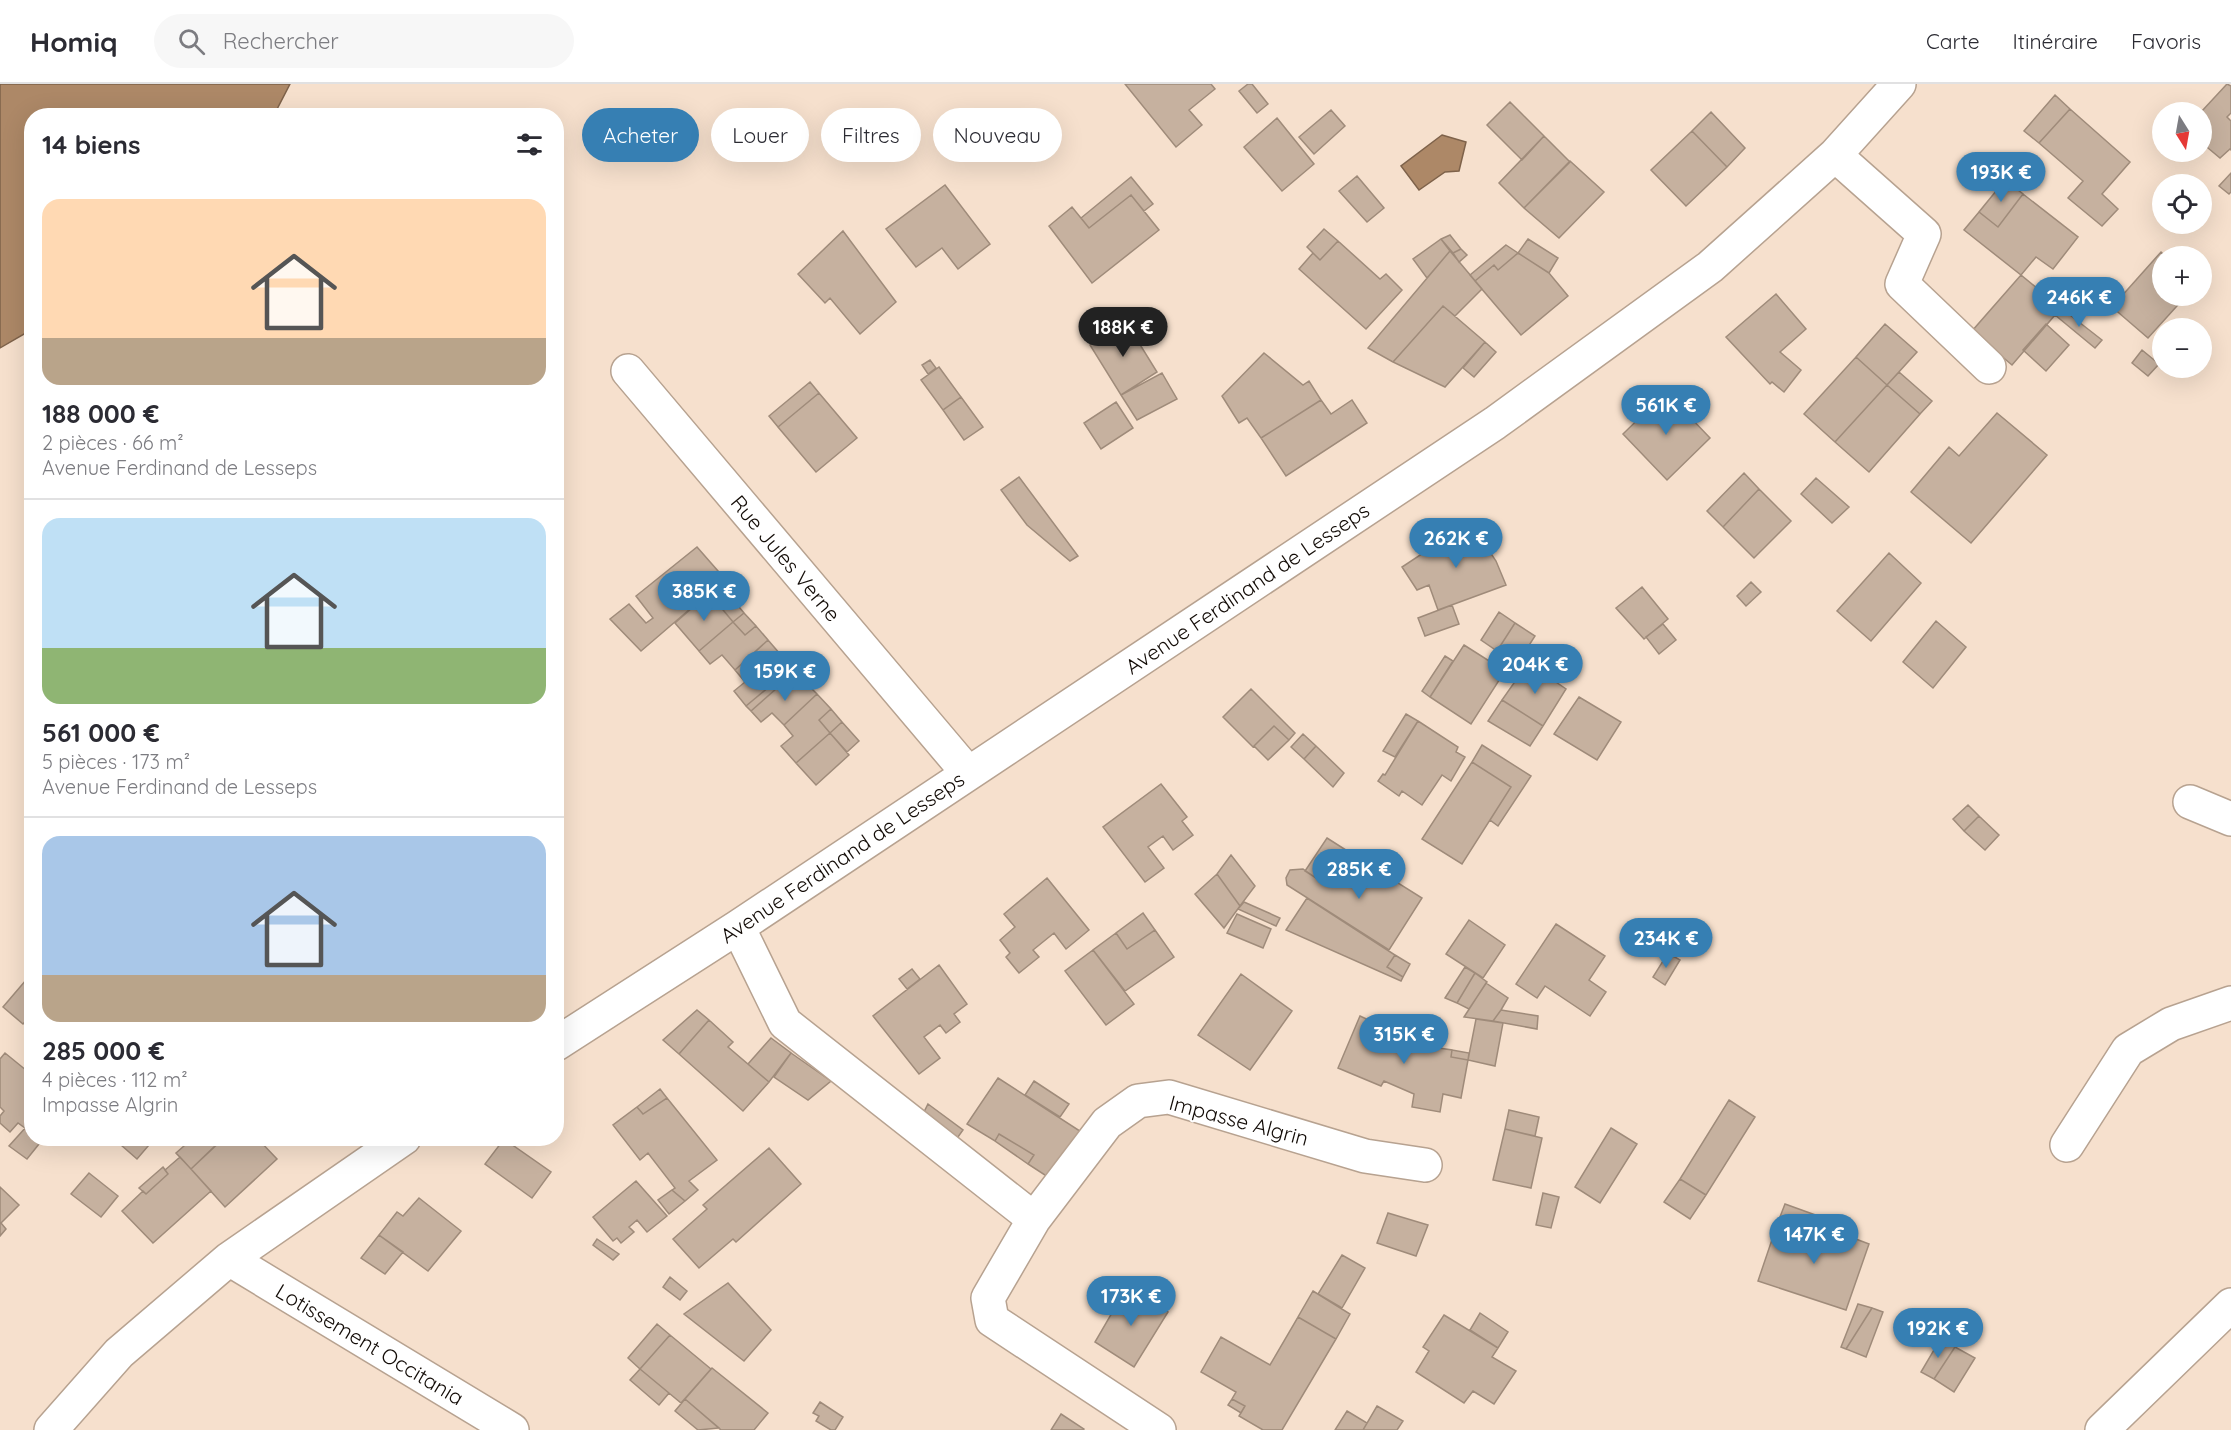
<!DOCTYPE html>
<html lang="fr">
<meta charset="utf-8">
<style>
:root{--surface:#fff;--page:#f7f7f7;--text:#2b2b33;--muted:#7c7c81;--line:#e1e1e2;--accent:#367fb3}
body{margin:0;font-family:Quicksand,sans-serif;background:var(--page);color:var(--text);height:100vh;display:flex;flex-direction:column;font-size:22px;white-space:nowrap}
*{box-sizing:border-box;margin:0}
p{font-size:20px;color:var(--muted)}
.icon{flex:none;width:33px;height:33px;fill:none;stroke:currentColor;stroke-width:2;stroke-linecap:round;stroke-linejoin:round}
.map{position:relative;flex:1;overflow:hidden}
.panel{position:absolute;left:24px;top:24px;width:540px;height:1038px;display:flex;flex-direction:column;background:var(--surface);border-radius:24px;box-shadow:0 6px 24px #0002}
.panel>*{flex:none}
.top-card{position:absolute;left:582px;top:24px;width:570px;height:54px;display:flex;gap:12px}
.needle{width:39px;rotate:169deg}
.buttons{position:absolute;left:2152px;top:18px;display:grid;gap:12px}
.buttons a{display:grid;place-items:center;width:60px;height:60px;border-radius:50%;background:var(--surface);box-shadow:0 6px 24px #0002;font-size:30px}
.price{position:absolute;translate:-50% -51px;padding:0 14px;border-radius:21px;background:var(--accent);color:#fff;font-size:20px;line-height:39px;filter:drop-shadow(0 2px 3px #0008)}
.price::after{content:'';position:absolute;left:50%;top:36px;width:18px;height:14px;margin-left:-9px;background:inherit;clip-path:polygon(0 0,100% 0,50% 100%)}
.price.active{background:#222;color:#fff}
ul{padding:0;list-style:none}
li{display:grid;align-content:center;gap:12px;height:318px;padding:0 18px}
li+li{border-top:2px solid var(--line)}
li span{display:grid;place-items:center;height:186px;border-radius:18px;color:#555}
li>.icon{margin-inline-start:auto}
span .icon{width:108px;height:108px;fill:#fffc;stroke-width:1}
li b{font-size:26px}
h2{display:flex;justify-content:space-between;align-items:center;height:72px;padding:0 18px;font-size:26px}
.chip{padding:0 21px;border-radius:27px;background:var(--surface);box-shadow:0 6px 24px #0002;font-size:21px;line-height:54px}
.chip.active{background:var(--accent);color:#fff}
header{display:flex;align-items:center;gap:36px;box-sizing:border-box;height:84px;padding:0 30px;background:var(--surface);border-bottom:2px solid var(--line)}
header strong{font-size:28px}
nav{display:flex;gap:33px;margin-inline-start:auto;font-size:21px}
.search{width:420px;height:54px;background:var(--page);display:flex;align-items:center;gap:15px;box-sizing:border-box;padding:0 21px;border-radius:33px;color:var(--muted);font-size:22px}
.map>svg:first-child{display:block}
</style>
<header>
<strong>Homiq</strong>
<div class="search"><svg class="icon" aria-label="search" viewBox="0 0 24 24"><circle cx="10" cy="10" r="6"/><path d="M15 15l6 6"/></svg>Rechercher</div>
<nav><a>Carte</a><a>Itinéraire</a><a>Favoris</a></nav>
</header>
<div class="map">
<svg width="2231" height="1346" viewBox="0 0 2231 1346">
<rect width="100%" height="100%" fill="#f6e0cd"/>
<path fill="#ad8867" stroke="#7e624a" stroke-width="1.5" d="M 0,0 L 290,0 L 274,31 L 32,32 L 31,246 L 0,264 Z
M 1442,51 L 1466,58 L 1459,87 L 1445,88 L 1419,106 L 1401,82 Z"/>
<path fill="#c6b19f" stroke="#9f8b7a" stroke-width="1.5" d="M 1125,0 L 1211,0 L 1215,5 L 1189,26 L 1202,41 L 1176,63 Z
M 1248,0 L 1252,0 L 1268,20 L 1257,29 L 1239,7 Z
M 2227,0 L 2231,2 L 2231,29 L 2227,33 L 2231,37 L 2231,66 L 2230,65 L 2220,74 L 2202,59 L 2201,28 Z
M 2055,11 L 2070,25 L 2039,59 L 2024,47 Z
M 1510,18 L 1544,52 L 1522,76 L 1487,41 Z
M 2070,25 L 2130,78 L 2102,110 L 2118,125 L 2102,142 L 2068,114 L 2083,97 L 2039,59 Z
M 1331,26 L 1345,42 L 1314,70 L 1299,53 Z
M 1711,28 L 1745,64 L 1727,83 L 1692,47 Z
M 1277,34 L 1314,80 L 1282,107 L 1244,63 Z
M 1692,47 L 1727,83 L 1686,122 L 1651,86 Z
M 1544,52 L 1570,78 L 1524,124 L 1499,99 Z
M 1570,77 L 1604,108 L 1559,154 L 1524,124 Z
M 2231,89 L 2231,108 L 2229,110 L 2219,102 Z
M 1357,92 L 1384,124 L 1367,138 L 1339,107 Z
M 1131,93 L 1153,120 L 1144,127 L 1131,111 L 1089,144 L 1081,134 Z
M 2005,96 L 2023,110 L 1998,143 L 1979,128 Z
M 945,101 L 990,160 L 958,185 L 942,164 L 916,183 L 886,145 Z
M 2023,110 L 2078,153 L 2053,185 L 2036,173 L 2021,191 L 1964,146 L 1979,128 L 1998,143 Z
M 1131,111 L 1159,146 L 1092,199 L 1049,142 L 1072,123 L 1089,144 Z
M 1324,145 L 1338,157 L 1320,176 L 1307,163 Z
M 843,147 L 896,218 L 860,250 L 830,214 L 825,219 L 798,190 Z
M 1450,151 L 1461,165 L 1453,169 L 1441,155 Z
M 1441,155 L 1450,167 L 1427,194 L 1413,175 Z
M 1528,155 L 1558,174 L 1549,189 L 1518,169 Z
M 1338,157 L 1380,195 L 1386,190 L 1402,206 L 1366,245 L 1299,185 L 1313,169 L 1320,176 Z
M 1506,161 L 1518,169 L 1498,186 L 1494,181 L 1475,197 L 1470,191 Z
M 1461,165 L 1467,171 L 1459,178 L 1453,169 Z
M 1450,167 L 1482,205 L 1455,232 L 1443,222 L 1393,278 L 1368,264 Z
M 2161,168 L 2165,172 L 2163,172 L 2163,212 L 2186,212 L 2148,254 L 2112,223 Z
M 1518,169 L 1549,189 L 1568,212 L 1521,251 L 1475,197 L 1494,181 L 1498,186 Z
M 2021,191 L 2061,224 L 2012,281 L 1972,247 Z
M 1776,210 L 1806,245 L 1780,268 L 1801,286 L 1784,308 L 1772,298 L 1770,300 L 1726,253 Z
M 1443,222 L 1485,258 L 1445,303 L 1393,278 Z
M 2061,224 L 2102,256 L 2095,264 L 2055,231 Z
M 1126,238 L 1157,288 L 1121,311 L 1090,261 Z
M 1885,240 L 1917,268 L 1887,301 L 1856,273 Z
M 2046,240 L 2069,261 L 2046,287 L 2023,266 Z
M 1485,258 L 1496,268 L 1474,293 L 1463,284 Z
M 2142,266 L 2159,280 L 2148,292 L 2132,279 Z
M 1264,269 L 1303,301 L 1309,297 L 1321,316 L 1261,354 L 1247,334 L 1239,339 L 1222,312 Z
M 1856,273 L 1887,301 L 1835,358 L 1804,330 Z
M 930,276 L 936,284 L 928,290 L 922,281 Z
M 939,283 L 961,313 L 943,326 L 921,296 Z
M 1899,288 L 1932,317 L 1920,330 L 1887,301 Z
M 1162,289 L 1177,315 L 1137,336 L 1121,311 Z
M 810,298 L 819,309 L 778,343 L 769,332 Z
M 1887,301 L 1920,330 L 1869,388 L 1835,358 Z
M 1666,308 L 1710,354 L 1667,396 L 1623,350 Z
M 819,309 L 857,354 L 816,388 L 778,343 Z
M 961,313 L 983,343 L 964,356 L 943,326 Z
M 1321,316 L 1331,330 L 1352,316 L 1367,339 L 1286,392 L 1261,354 Z
M 1116,318 L 1133,344 L 1101,365 L 1084,339 Z
M 1997,329 L 2047,371 L 1971,459 L 1911,408 L 1949,363 L 1959,372 Z
M 1744,389 L 1759,405 L 1723,443 L 1707,427 Z
M 1019,393 L 1078,472 L 1070,477 L 1027,441 L 1001,406 Z
M 1816,394 L 1849,423 L 1832,439 L 1801,410 Z
M 1759,405 L 1791,437 L 1754,474 L 1723,443 Z
M 1470,438 L 1496,477 L 1506,501 L 1438,526 L 1429,501 L 1417,506 L 1402,483 Z
M 697,463 L 725,495 L 641,567 L 610,535 L 629,520 L 646,539 L 653,534 L 636,512 Z
M 1889,469 L 1921,499 L 1871,557 L 1837,527 Z
M 1751,498 L 1761,508 L 1746,522 L 1737,512 Z
M 720,500 L 744,529 L 733,538 L 709,509 Z
M 1642,503 L 1668,535 L 1644,555 L 1616,524 Z
M 709,509 L 733,538 L 699,567 L 675,539 Z
M 1452,521 L 1459,540 L 1425,552 L 1418,534 Z
M 1499,528 L 1515,539 L 1497,567 L 1481,556 Z
M 744,529 L 756,542 L 745,551 L 733,538 Z
M 1936,537 L 1966,563 L 1933,604 L 1903,578 Z
M 733,538 L 745,551 L 756,542 L 768,556 L 735,586 L 722,571 L 710,580 L 699,567 Z
M 1515,539 L 1535,552 L 1517,580 L 1497,567 Z
M 1663,540 L 1676,556 L 1659,570 L 1646,553 Z
M 768,556 L 780,570 L 769,579 L 781,593 L 746,622 L 734,607 L 745,598 L 735,586 Z
M 1464,561 L 1505,587 L 1471,640 L 1430,613 Z
M 780,570 L 792,583 L 781,593 L 769,579 Z
M 1445,572 L 1453,577 L 1430,613 L 1422,607 Z
M 1528,579 L 1566,605 L 1543,642 L 1502,616 Z
M 792,583 L 797,588 L 785,597 L 781,593 Z
M 797,588 L 803,596 L 792,605 L 785,597 Z
M 781,593 L 785,597 L 751,627 L 746,622 Z
M 803,596 L 817,610 L 784,641 L 772,629 L 761,638 L 751,627 L 785,597 L 792,605 Z
M 1251,605 L 1295,649 L 1289,656 L 1274,642 L 1253,663 L 1223,633 Z
M 817,610 L 831,625 L 819,636 L 830,649 L 796,679 L 781,662 L 793,652 L 784,641 Z
M 1579,613 L 1621,638 L 1597,676 L 1554,650 Z
M 1502,616 L 1543,642 L 1530,662 L 1488,637 Z
M 831,625 L 842,638 L 830,649 L 819,636 Z
M 1406,630 L 1418,637 L 1395,673 L 1383,667 Z
M 1418,637 L 1458,663 L 1456,668 L 1465,673 L 1451,697 L 1442,691 L 1422,721 L 1402,707 L 1399,712 L 1378,697 L 1383,690 L 1385,691 Z
M 842,638 L 859,657 L 847,668 L 830,649 Z
M 1274,642 L 1289,656 L 1268,676 L 1254,662 Z
M 830,649 L 849,671 L 816,701 L 796,679 Z
M 1303,650 L 1316,662 L 1304,675 L 1291,663 Z
M 1482,661 L 1531,692 L 1498,742 L 1490,736 L 1511,703 L 1472,678 Z
M 1316,662 L 1344,689 L 1333,703 L 1304,675 Z
M 1472,678 L 1511,703 L 1462,780 L 1422,755 Z
M 1161,700 L 1187,733 L 1182,737 L 1193,751 L 1173,766 L 1163,752 L 1148,763 L 1164,784 L 1145,798 L 1103,743 Z
M 1968,721 L 1979,732 L 1964,747 L 1953,735 Z
M 1979,732 L 1999,751 L 1985,766 L 1964,747 Z
M 1327,754 L 1379,787 L 1372,799 L 1330,772 L 1316,794 L 1305,787 Z
M 1231,771 L 1255,802 L 1240,822 L 1217,790 Z
M 1330,772 L 1372,799 L 1379,787 L 1422,814 L 1389,866 L 1287,801 L 1286,794 L 1290,786 L 1303,785 L 1316,794 Z
M 1217,790 L 1240,822 L 1224,844 L 1195,810 Z
M 1047,794 L 1089,846 L 1066,865 L 1054,849 L 1033,866 L 1039,873 L 1019,889 L 1006,873 L 1010,869 L 1000,856 L 1015,843 L 1004,830 Z
M 1307,814 L 1395,871 L 1387,883 L 1403,893 L 1401,897 L 1286,846 Z
M 1244,818 L 1280,834 L 1276,842 L 1238,825 Z
M 1143,829 L 1155,846 L 1127,865 L 1116,849 Z
M 1237,830 L 1271,845 L 1263,864 L 1227,849 Z
M 1469,836 L 1505,861 L 1483,894 L 1446,870 Z
M 1556,840 L 1605,872 L 1589,896 L 1606,908 L 1590,932 L 1545,902 L 1537,914 L 1516,900 Z
M 1155,846 L 1174,873 L 1125,907 L 1093,866 L 1116,849 L 1127,865 Z
M 1093,866 L 1134,920 L 1106,941 L 1065,887 Z
M 1668,869 L 1680,876 L 1665,901 L 1653,893 Z
M 1395,871 L 1410,880 L 1403,893 L 1387,883 Z
M 939,881 L 967,920 L 954,930 L 960,938 L 946,949 L 940,941 L 924,953 L 940,974 L 919,990 L 873,932 Z
M 1465,883 L 1475,889 L 1457,919 L 1445,914 Z
M 912,885 L 920,895 L 907,905 L 899,895 Z
M 32,889 L 32,930 L 23,940 L 3,923 Z
M 1475,889 L 1487,898 L 1469,925 L 1457,919 Z
M 1241,890 L 1292,927 L 1250,986 L 1198,951 Z
M 1486,899 L 1508,914 L 1501,926 L 1493,937 L 1464,933 Z
M 697,926 L 709,936 L 679,970 L 663,956 Z
M 1501,926 L 1538,932 L 1537,945 L 1493,937 Z
M 1360,932 L 1425,962 L 1452,966 L 1451,973 L 1468,976 L 1461,1014 L 1443,1010 L 1440,1028 L 1412,1023 L 1414,1010 L 1384,997 L 1381,1002 L 1338,984 Z
M 1476,935 L 1503,939 L 1495,982 L 1468,976 Z
M 709,936 L 733,958 L 728,963 L 769,998 L 743,1027 L 679,970 Z
M 771,954 L 791,969 L 769,998 L 748,980 Z
M 1452,966 L 1469,969 L 1468,976 L 1451,973 Z
M 5,969 L 32,991 L 32,1036 L 25,1044 L 18,1039 L 10,1048 L 0,1039 L 0,1032 L 4,1027 L 0,1023 L 0,975 Z
M 791,969 L 831,997 L 808,1016 L 774,993 Z
M 998,994 L 1086,1051 L 1054,1097 L 1028,1080 L 1034,1071 L 999,1050 L 995,1057 L 967,1040 Z
M 1034,997 L 1069,1020 L 1060,1033 L 1025,1011 Z
M 660,1005 L 667,1014 L 643,1030 L 637,1023 Z
M 667,1014 L 717,1076 L 689,1097 L 698,1106 L 685,1117 L 672,1106 L 675,1104 L 648,1069 L 640,1076 L 613,1041 L 637,1023 L 643,1030 Z
M 1729,1016 L 1755,1033 L 1706,1111 L 1680,1095 Z
M 928,1020 L 963,1046 L 953,1060 L 920,1036 Z
M 1509,1026 L 1539,1033 L 1535,1052 L 1505,1045 Z
M 27,1042 L 32,1046 L 32,1054 L 43,1055 L 27,1075 L 9,1062 Z
M 1611,1044 L 1637,1060 L 1600,1119 L 1575,1103 Z
M 1505,1045 L 1542,1054 L 1531,1104 L 1493,1096 Z
M 999,1050 L 1034,1071 L 1028,1080 L 995,1057 Z
M 113,1054 L 155,1054 L 137,1075 Z
M 193,1054 L 214,1054 L 218,1059 L 191,1085 L 176,1069 Z
M 224,1054 L 241,1054 L 243,1057 L 246,1054 L 257,1054 L 277,1075 L 225,1123 L 191,1085 Z
M 504,1055 L 551,1088 L 532,1114 L 485,1080 Z
M 769,1064 L 801,1100 L 736,1158 L 733,1155 L 699,1184 L 673,1155 L 707,1125 L 703,1121 Z
M 180,1073 L 211,1107 L 153,1159 L 122,1127 L 143,1107 L 146,1110 L 168,1090 L 165,1086 Z
M 163,1083 L 168,1090 L 146,1110 L 139,1104 Z
M 89,1089 L 118,1112 L 101,1133 L 71,1110 Z
M 1680,1095 L 1706,1111 L 1690,1135 L 1664,1118 Z
M 636,1097 L 667,1132 L 647,1148 L 637,1136 L 629,1143 L 634,1148 L 621,1159 L 617,1154 L 613,1157 L 593,1133 Z
M 0,1103 L 19,1121 L 1,1139 L 6,1145 L 0,1152 Z
M 672,1106 L 685,1117 L 669,1130 L 658,1116 Z
M 1543,1109 L 1559,1113 L 1551,1144 L 1536,1141 Z
M 419,1114 L 461,1147 L 428,1187 L 379,1151 L 397,1128 L 403,1132 Z
M 1785,1120 L 1821,1133 L 1815,1149 L 1778,1138 Z
M 1388,1129 L 1428,1141 L 1416,1172 L 1377,1159 Z
M 1778,1138 L 1846,1158 L 1848,1152 L 1869,1160 L 1846,1226 L 1758,1197 Z
M 379,1151 L 403,1168 L 385,1190 L 361,1174 Z
M 597,1155 L 619,1170 L 613,1176 L 593,1161 Z
M 1342,1171 L 1365,1184 L 1342,1224 L 1318,1210 Z
M 670,1193 L 687,1207 L 680,1216 L 663,1203 Z
M 728,1199 L 771,1246 L 744,1277 L 684,1230 Z
M 1127,1203 L 1168,1228 L 1134,1283 L 1095,1258 Z
M 1313,1207 L 1350,1230 L 1336,1255 L 1298,1233 Z
M 1858,1220 L 1872,1224 L 1846,1265 L 1841,1263 Z
M 1872,1224 L 1883,1228 L 1866,1273 L 1846,1265 Z
M 1480,1229 L 1508,1248 L 1498,1264 L 1470,1246 Z
M 1444,1231 L 1498,1264 L 1492,1273 L 1516,1287 L 1494,1320 L 1473,1307 L 1464,1319 L 1416,1288 L 1429,1267 L 1423,1263 Z
M 1298,1233 L 1336,1255 L 1282,1346 L 1263,1346 L 1239,1332 L 1245,1322 L 1232,1315 L 1236,1308 L 1201,1288 L 1221,1253 L 1270,1281 Z
M 657,1240 L 670,1251 L 640,1285 L 628,1274 Z
M 670,1251 L 711,1285 L 681,1319 L 640,1285 Z
M 1941,1254 L 1955,1263 L 1934,1295 L 1921,1288 Z
M 1955,1263 L 1975,1274 L 1954,1308 L 1934,1295 Z
M 712,1284 L 768,1329 L 754,1346 L 721,1346 L 685,1315 Z
M 640,1285 L 669,1309 L 659,1321 L 630,1296 Z
M 685,1315 L 719,1344 L 698,1346 L 675,1327 Z
M 1232,1315 L 1245,1322 L 1241,1329 L 1228,1321 Z
M 820,1318 L 843,1333 L 835,1346 L 831,1346 L 816,1337 L 819,1332 L 813,1329 Z
M 1377,1322 L 1403,1337 L 1397,1346 L 1363,1346 Z
M 1347,1327 L 1367,1339 L 1363,1346 L 1335,1346 Z
M 1061,1330 L 1084,1345 L 1083,1346 L 1051,1346 Z"/>
<g fill="none" stroke-linecap="round" stroke-linejoin="round">
<g stroke="#b7a290" stroke-width="36">
<path id="minor" d="M 1835,71 L 1924,150 L 1902,200 L 1989,283
M 628,287 L 968,689
M 2190,718 L 2231,735
M 738,843 L 785,939 L 1034,1135 L 988,1214 L 992,1236 L 1159,1346
M 556,960 L 738,843 L 1495,339 L 1710,183 L 1835,71 L 1899,0
M 2067,1061 L 2128,966 L 2171,940 L 2231,919
M 1034,1135 L 1107,1039 L 1138,1017 L 1169,1013 L 1365,1072 L 1425,1081
M 229,1175 L 512,1346
M 51,1346 L 119,1269 L 229,1175 L 404,1054
M 2102,1346 L 2231,1221"/>
</g>
<use href="#minor" stroke="#fff" stroke-width="33"/>
</g>
<g text-anchor="middle" dominant-baseline="central" stroke-width="4.5" stroke-linejoin="round" paint-order="stroke">
<g font-size="21" fill="#120b06" stroke="#fff">
<text transform="translate(786 474) rotate(50)">Rue Jules Verne</text>
<text transform="translate(1247 504) rotate(-34)">Avenue Ferdinand de Lesseps</text>
<text transform="translate(842 773) rotate(-34)">Avenue Ferdinand de Lesseps</text>
<text transform="translate(1239 1036) rotate(15)">Impasse Algrin</text>
<text transform="translate(370 1260) rotate(31)">Lotissement Occitania</text>
</g>
</g>
</svg>
<div class="buttons">
<a><svg class="needle" viewBox="-14 -14 28 28"><path d="M0-13l5 13h-10z" fill="#e53935"/><path d="M0 13l5-13h-10z" fill="#7c7c81"/></svg></a>
<a><svg class="icon" aria-label="locate" viewBox="0 0 24 24"><circle cx="12" cy="12" r="6"/><path d="M12 2v4M12 18v4M2 12h4M18 12h4"/></svg></a>
<a>+</a>
<a>−</a>
</div>
<b class="price" style="left:2001px;top:119px">193K €</b>
<b class="price" style="left:2079px;top:244px">246K €</b>
<b class="price active" style="left:1123px;top:274px">188K €</b>
<b class="price" style="left:1666px;top:352px">561K €</b>
<b class="price" style="left:1456px;top:485px">262K €</b>
<b class="price" style="left:704px;top:538px">385K €</b>
<b class="price" style="left:1535px;top:611px">204K €</b>
<b class="price" style="left:785px;top:618px">159K €</b>
<b class="price" style="left:1359px;top:816px">285K €</b>
<b class="price" style="left:1666px;top:885px">234K €</b>
<b class="price" style="left:1404px;top:981px">315K €</b>
<b class="price" style="left:1814px;top:1181px">147K €</b>
<b class="price" style="left:1131px;top:1243px">173K €</b>
<b class="price" style="left:1938px;top:1275px">192K €</b>
<div class="top-card">
<a class="chip active">Acheter</a>
<a class="chip">Louer</a>
<a class="chip">Filtres</a>
<a class="chip">Nouveau</a>
</div>
<section class="panel">
<h2>14 biens<svg class="icon" aria-label="filters" viewBox="0 0 24 24"><path d="M4 7h16M4 17h16"/><circle cx="9" cy="7" r="2"/><circle cx="15" cy="17" r="2"/></svg></h2>
<ul>
<li><span style="background:linear-gradient(#ffd9b3 75%,#b9a48a 0)"><svg class="icon" aria-label="home" viewBox="0 0 24 24"><path d="M3 11l9-7 9 7M6 9v11h12V9"/></svg></span><div><b>188 000 €</b><p>2 pièces · 66 m²</p><p>Avenue Ferdinand de Lesseps</p></div></li>
<li><span style="background:linear-gradient(#bfe0f5 70%,#8fb573 0)"><svg class="icon" aria-label="home" viewBox="0 0 24 24"><path d="M3 11l9-7 9 7M6 9v11h12V9"/></svg></span><div><b>561 000 €</b><p>5 pièces · 173 m²</p><p>Avenue Ferdinand de Lesseps</p></div></li>
<li><span style="background:linear-gradient(#a9c7e8 75%,#b9a48a 0)"><svg class="icon" aria-label="home" viewBox="0 0 24 24"><path d="M3 11l9-7 9 7M6 9v11h12V9"/></svg></span><div><b>285 000 €</b><p>4 pièces · 112 m²</p><p>Impasse Algrin</p></div></li>
</ul>
</section>
</div>
